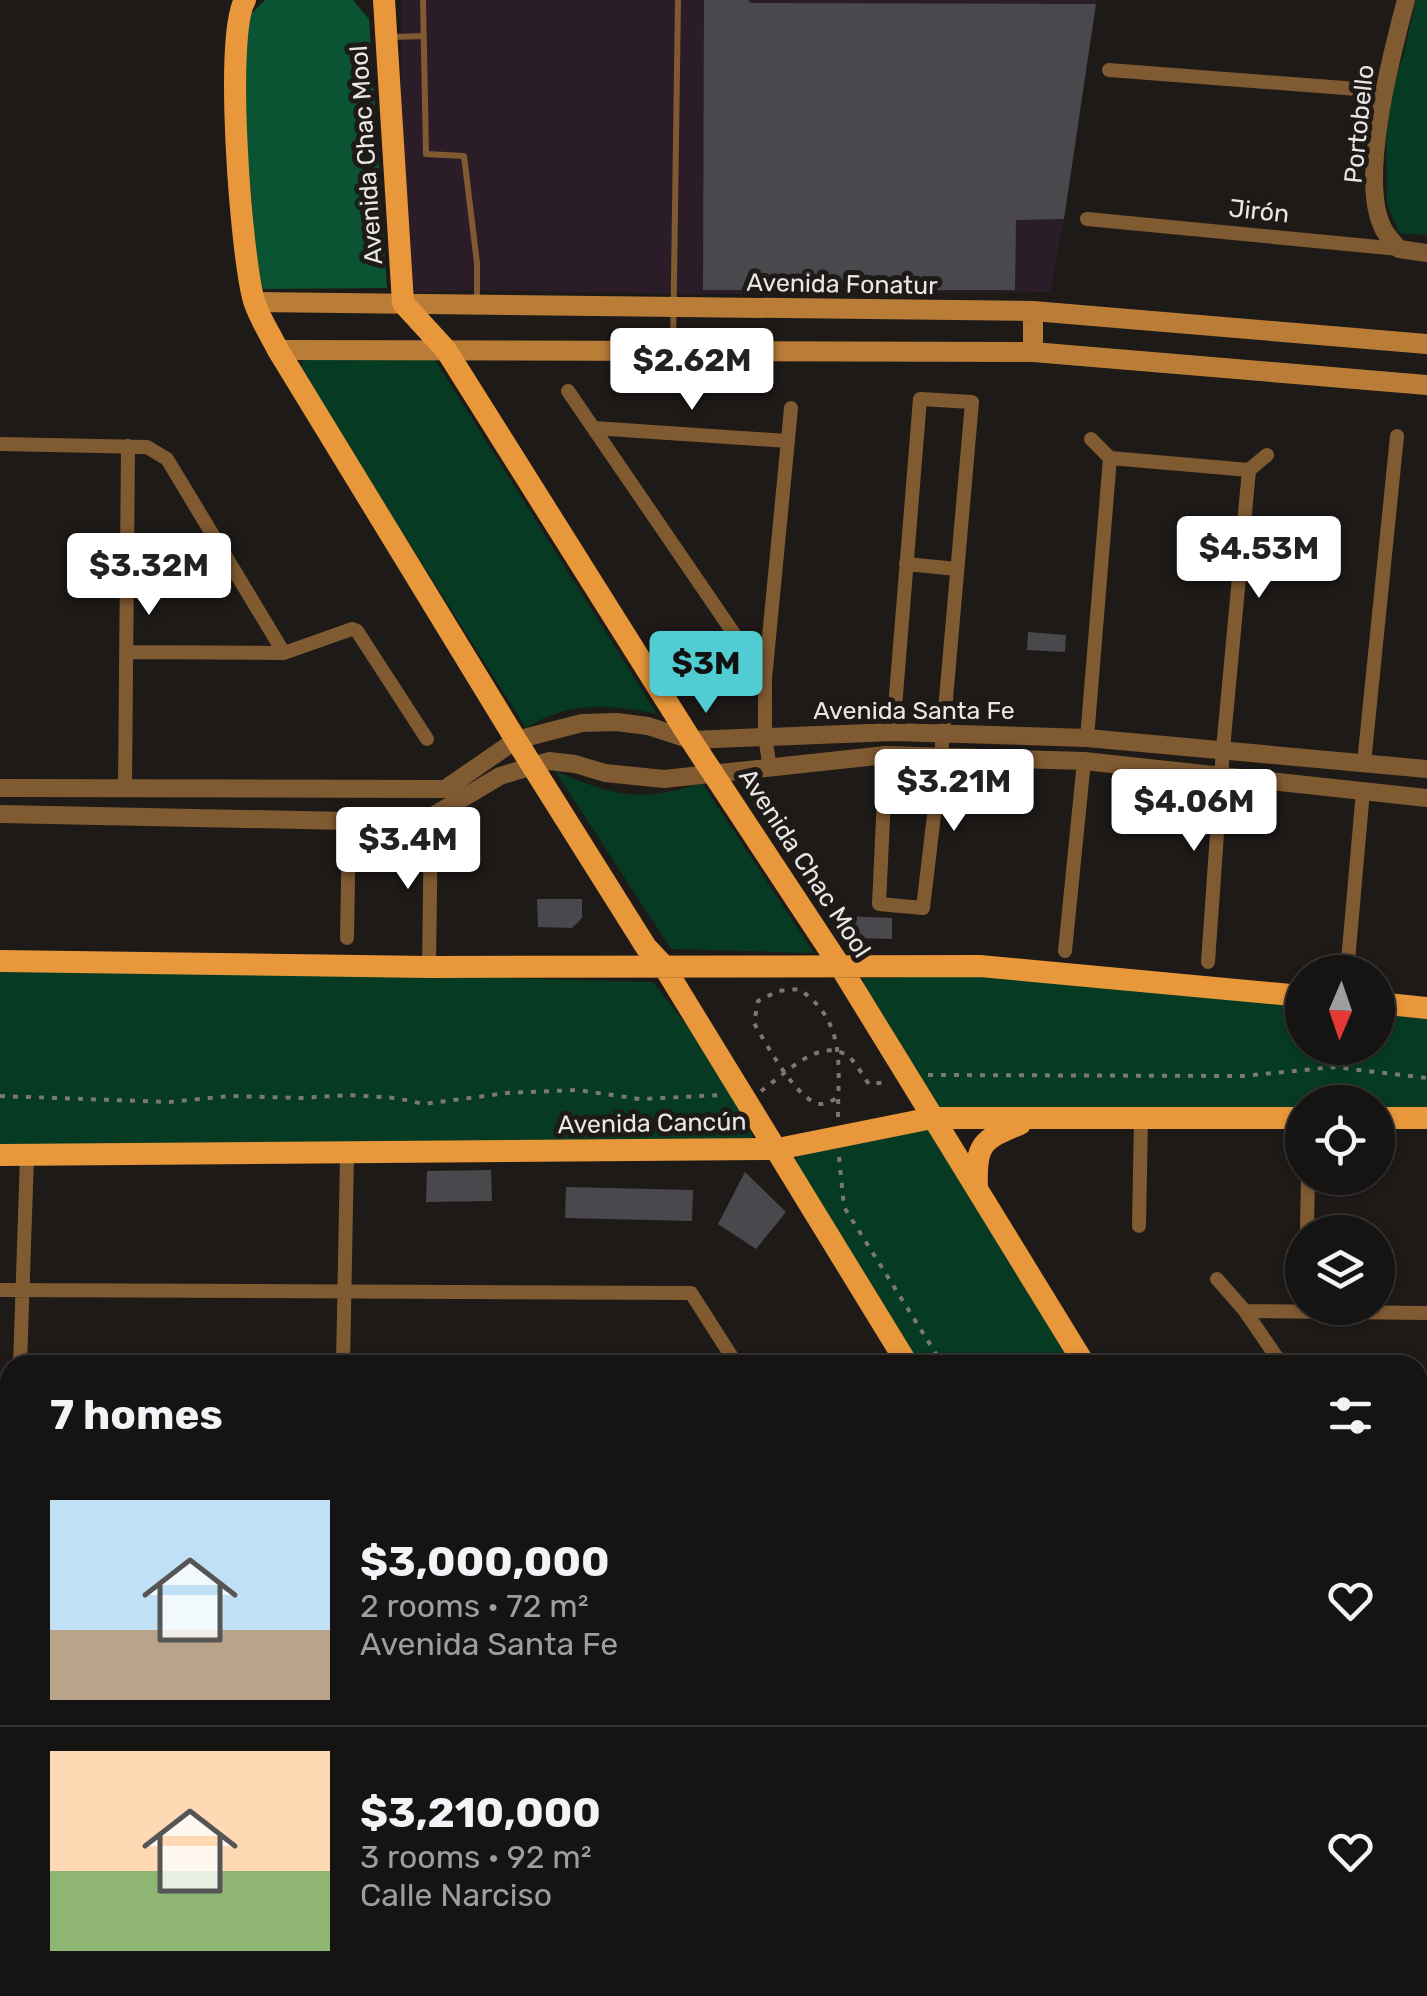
<!DOCTYPE html>
<meta charset="utf-8">
<style>
:root{--surface:#161412;--page:#232120;--text:#f1f3f6;--muted:#9e9e9f;--line:#353332;--accent:#51ccd2}
body{margin:0;font-family:Rubik,sans-serif;background:var(--page);color:var(--text);height:100vh;display:flex;flex-direction:column;font-size:38px;white-space:nowrap}
*{box-sizing:border-box;margin:0}
p{font-size:32px;color:var(--muted)}
.icon{flex:none;width:55px;height:55px;fill:none;stroke:currentColor;stroke-width:2;stroke-linecap:round;stroke-linejoin:round}
.map{position:relative;flex:1;overflow:hidden}
.drawer{position:absolute;left:0px;top:1355px;width:1428px;height:642px;display:flex;flex-direction:column;background:var(--surface);border-radius:30px 30px 0 0;box-shadow:0 2px 8px #0004,0 0 0 2px var(--line)}
.drawer>*{flex:none}
.needle{width:65px;rotate:182deg}
.fabs{position:absolute;left:1285px;top:955px;display:grid;gap:20px}
.fabs a{display:grid;place-items:center;width:110px;height:110px;border-radius:50%;background:var(--surface);box-shadow:0 2px 8px #0004,0 0 0 2px var(--line);font-size:50px}
.price{position:absolute;translate:-50% -85px;padding:0 22px;border-radius:10px;background:#fff;color:#222;font-size:32px;line-height:65px;filter:drop-shadow(0 2px 5px #0008)}
.price::after{content:'';position:absolute;left:50%;top:60px;width:30px;height:22px;margin-left:-15px;background:inherit;clip-path:polygon(0 0,100% 0,50% 100%)}
.price.active{background:var(--accent);color:#111}
ul{padding:0;list-style:none}
li{display:flex;align-items:center;gap:30px;height:250px;padding:0 50px}
li+li{border-top:2px solid var(--line)}
li span{display:grid;place-items:center;flex:none;width:280px;height:200px;border-radius:0px;color:#555}
li>.icon{margin-inline-start:auto}
span .icon{width:120px;height:120px;fill:#fffc;stroke-width:1}
li b{font-size:42px}
h2{display:flex;justify-content:space-between;align-items:center;height:120px;padding:0 50px;font-size:42px}
.map>svg:first-child{display:block}
</style>
<div class="map">
<svg width="1427" height="1996" viewBox="0 0 1427 1996">
<rect width="100%" height="100%" fill="#1d1a18"/>
<path fill="#2b1d28" d="M 401,0 L 1096,0 L 1064,219 L 1050,292 L 682,294 L 467,290 L 413,293 L 401,169 Z"/>
<path fill="#063a23" d="M 1416,0 L 1427,0 L 1427,235 L 1399,233 L 1387,203 L 1386,122 L 1389,90 L 1403,57 Z
M 304,358 L 434,358 L 657,714 C 609,704 569,701 526,728 L 300,370 Z
M 555,771 C 615,796 638,803 702,783 L 814,953 L 671,949 Z
M 0,964 L 653,982 L 741,1094 L 753,1139 L 0,1146 Z
M 1061,974 L 1302,996 L 1302,1048 L 1378,1048 L 1378,1003 L 1427,1008 L 1427,1118 L 1378,1118 L 1378,1102 L 1302,1102 L 1302,1118 L 935,1110 L 908,1078 L 862,978 Z
M 929,1126 L 1080,1365 L 918,1365 L 792,1160 L 838,1139 Z
M 1418,1900 L 1427,1915 L 1427,1996 L 1307,1996 L 1301,1988 L 1418,1988 Z"/>
<path fill="#0a5333" d="M 265,0 L 353,0 L 369,19 L 387,288 L 263,289 L 257,263 L 242,90 L 246,19 Z"/>
<path fill="#49484c" d="M 704,0 L 748,0 L 751,3 L 1096,4 L 1064,219 L 1016,220 L 1015,290 L 703,290 Z
M 1028,632 L 1066,635 L 1065,652 L 1027,650 Z
M 537,899 L 582,899 L 582,918 L 572,928 L 538,927 Z
M 840,916 L 892,918 L 892,939 L 851,938 L 841,928 Z
M 491,1170 L 492,1201 L 426,1202 L 427,1171 Z
M 745,1172 L 786,1212 L 756,1249 L 718,1224 Z
M 566,1187 L 693,1190 L 692,1221 L 565,1218 Z"/>
<g fill="none" stroke-linecap="round" stroke-linejoin="round">
<path stroke="#7a7776" stroke-width="4" stroke-dasharray="5 8" stroke-linecap="butt" d="M 928,1075 L 1243,1076 L 1334,1067 L 1427,1078
M 761,1091 C 783,1076 822,1033 850,1058 C 858,1065 863,1077 869,1084 L 889,1082
M 0,1096 L 170,1102 L 231,1096 L 300,1098 L 349,1095 L 396,1098 L 424,1104 L 507,1093 L 577,1090 L 640,1099 L 722,1095
M 838,1117 C 838,1065 847,1022 799,989 L 778,991 L 758,1001 L 754,1023 C 765,1042 799,1105 822,1104 C 828,1103 833,1100 838,1098
M 839,1157 L 844,1207 L 943,1365
M 1344,1988 L 1350,1996"/>
<path stroke="#805a31" stroke-width="6" d="M 423,0 L 426,154 L 464,156 L 477,263 L 477,302
M 392,37 L 424,36
M 673,349 L 678,0"/>
<path stroke="#805a31" stroke-width="14" d="M 1109,70 L 1383,91
M 1087,219 L 1399,249
M 568,391 L 765,679
M 594,428 L 788,441
M 1091,439 L 1110,458 L 1249,470 L 1267,455
M 0,444 L 147,447 L 167,459 L 284,653
M 906,564 L 957,569
M 126,652 L 284,653 L 352,629 L 357,631 L 427,739
M 1087,738 L 1110,458
M 886,755 L 879,904 L 923,908 L 941,756 L 972,402 L 920,399 L 893,732
M 1364,763 L 1397,436
M 770,768 L 765,737 L 765,679 L 791,408
M 125,789 L 128,446
M 347,938 L 349,821
M 1065,951 L 1084,761
M 1208,962 L 1223,749 L 1249,470
M 429,967 L 431,817
M 1347,972 L 1363,791
M 1139,1226 L 1141,1118
M 1307,1227 L 1308,1178
M 1217,1279 L 1245,1311 L 1282,1365
M 0,1290 L 691,1293 L 737,1365
M 1245,1311 L 1427,1313
M 20,1365 L 27,1156
M 343,1365 L 347,1155
M 0,1421 L 10,1422
M 1418,1447 L 1427,1447
M 0,1560 L 10,1560
M 1418,1585 L 1427,1600
M 0,1697 L 10,1697
M 0,1716 L 10,1716
M 1418,1783 L 1427,1777
M 0,1847 L 10,1847
M 0,1985 L 10,1985
M 380,1988 L 756,1988
M 846,1988 L 1036,1994
M 338,1996 L 338,1988"/>
<path stroke="#805a31" stroke-width="18" d="M 1406,0 C 1392,53 1357,182 1384,230 C 1388,237 1394,243 1399,249 L 1427,253
M 0,788 L 445,789 L 516,740 L 582,723 L 617,722 L 648,726 L 691,740 L 893,732 L 1087,738 L 1427,769
M 0,814 L 349,821 L 431,817 L 500,776 L 549,761 L 575,764 L 605,773 L 664,779 L 886,755 L 1084,761 L 1427,798"/>
<path stroke="#ba7d38" stroke-width="20" d="M 254,302 L 1033,311 L 1427,344
M 1033,311 L 1033,352
M 278,350 L 1033,352 L 1427,385"/>
<path stroke="#e8973a" stroke-width="22" d="M 245,0 C 224,36 241,256 254,301 C 259,317 270,334 278,350 L 516,740 L 646,947 L 663,965 L 908,1365
M 384,0 L 403,303 L 446,350 L 691,740 L 840,966 L 1085,1365
M 0,961 L 429,967 L 980,966 L 1302,996
M 1378,1003 L 1427,1008
M 1378,1118 L 1427,1118
M 0,1155 L 778,1149 L 932,1118 L 1302,1118
M 977,1187 C 975,1145 982,1139 1020,1124
M 1418,1900 L 1427,1915
M 1301,1988 L 1306,1996"/>
</g>
<g text-anchor="middle" dominant-baseline="central" stroke-width="10" stroke-linejoin="round" paint-order="stroke">
<g font-size="25" fill="#e9e7e6" stroke="#1d1a18">
<text transform="translate(1359 124) rotate(-84)">Portobello</text>
<text transform="translate(366 155) rotate(-94)">Avenida Chac Mool</text>
<text transform="translate(1259 211) rotate(6)">Jirón</text>
<text transform="translate(842 284) rotate(1)">Avenida Fonatur</text>
<text x="914" y="710">Avenida Santa Fe</text>
<text transform="translate(805 863) rotate(57)">Avenida Chac Mool</text>
<text transform="translate(652 1123) rotate(-1)">Avenida Cancún</text>
</g>
</g>
</svg>
<div class="fabs">
<a><svg class="needle" viewBox="-14 -14 28 28"><path d="M0-13l5 13h-10z" fill="#e53935"/><path d="M0 13l5-13h-10z" fill="#9e9e9f"/></svg></a>
<a><svg class="icon" aria-label="locate" viewBox="0 0 24 24"><circle cx="12" cy="12" r="6"/><path d="M12 2v4M12 18v4M2 12h4M18 12h4"/></svg></a>
<a><svg class="icon" aria-label="layers" viewBox="0 0 24 24"><path d="M12 4l9 5-9 5-9-5zM3 14l9 5 9-5"/></svg></a>
</div>
<b class="price" style="left:692px;top:413px">$2.62M</b>
<b class="price" style="left:1259px;top:601px">$4.53M</b>
<b class="price" style="left:149px;top:618px">$3.32M</b>
<b class="price active" style="left:706px;top:716px">$3M</b>
<b class="price" style="left:954px;top:834px">$3.21M</b>
<b class="price" style="left:1194px;top:854px">$4.06M</b>
<b class="price" style="left:408px;top:892px">$3.4M</b>
<section class="drawer">
<h2>7 homes<svg class="icon" aria-label="filters" viewBox="0 0 24 24"><path d="M4 7h16M4 17h16"/><circle cx="9" cy="7" r="2"/><circle cx="15" cy="17" r="2"/></svg></h2>
<ul>
<li><span style="background:linear-gradient(#bfe0f5 65%,#b9a48a 0)"><svg class="icon" aria-label="home" viewBox="0 0 24 24"><path d="M3 11l9-7 9 7M6 9v11h12V9"/></svg></span><div><b>$3,000,000</b><p>2 rooms · 72 m²</p><p>Avenida Santa Fe</p></div><svg class="icon" aria-label="heart" viewBox="0 0 24 24"><path d="M12 20l-8-8c-3-5 5-10 8-4 3-6 11-1 8 4z"/></svg></li>
<li><span style="background:linear-gradient(#ffd9b3 60%,#8fb573 0)"><svg class="icon" aria-label="home" viewBox="0 0 24 24"><path d="M3 11l9-7 9 7M6 9v11h12V9"/></svg></span><div><b>$3,210,000</b><p>3 rooms · 92 m²</p><p>Calle Narciso</p></div><svg class="icon" aria-label="heart" viewBox="0 0 24 24"><path d="M12 20l-8-8c-3-5 5-10 8-4 3-6 11-1 8 4z"/></svg></li>
</ul>
</section>
</div>
